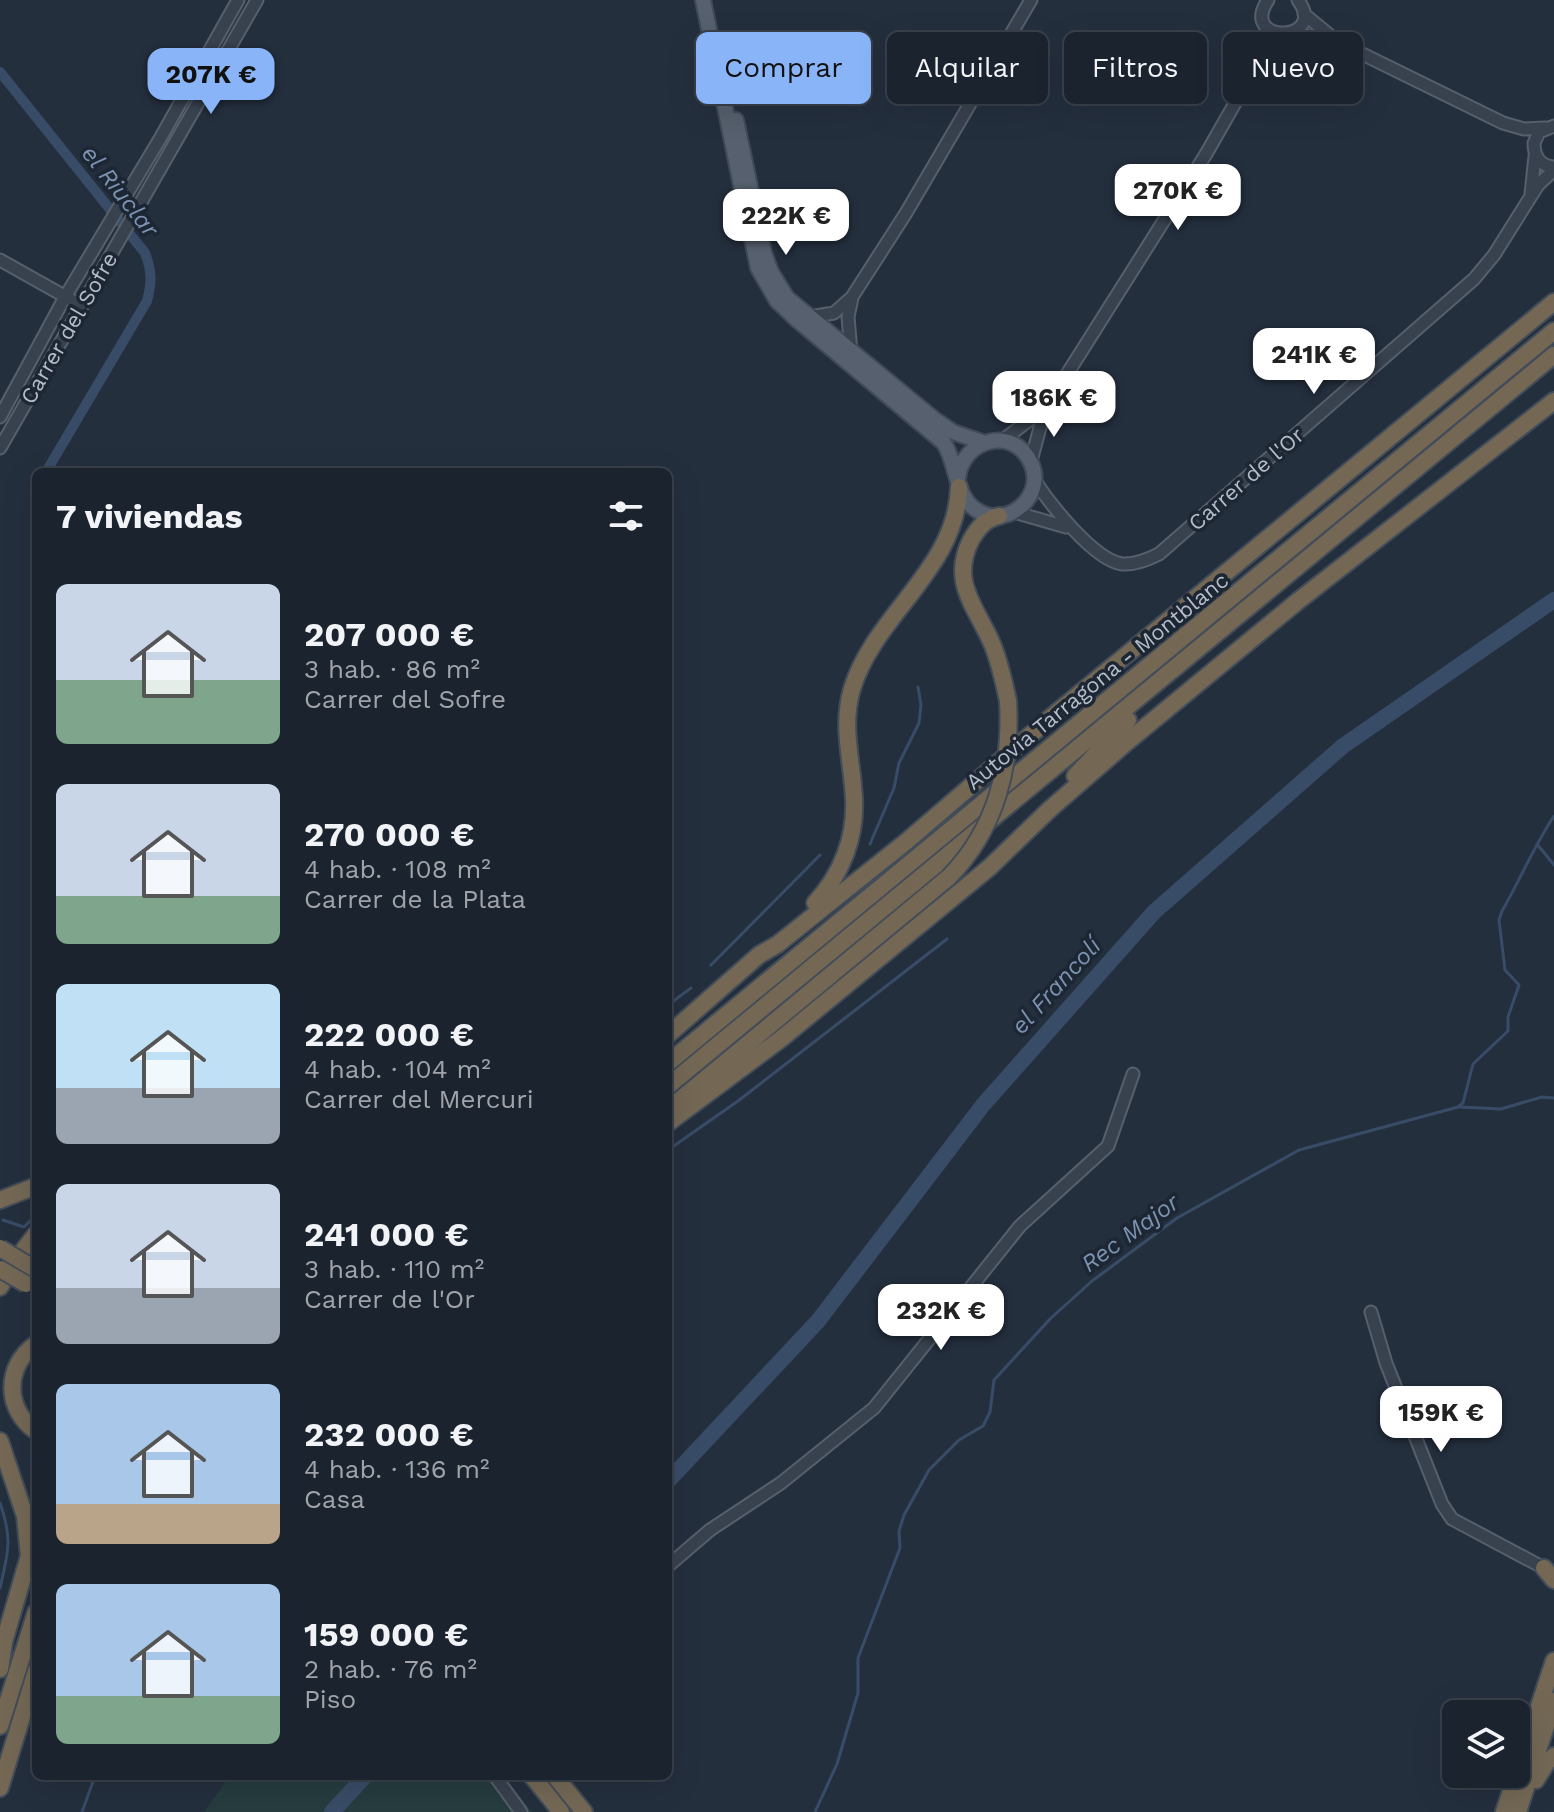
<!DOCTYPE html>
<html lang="es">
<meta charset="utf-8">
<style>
:root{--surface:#1b232e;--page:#242b36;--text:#f1f3f6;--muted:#a0a4aa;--line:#39404a;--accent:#8ab4f8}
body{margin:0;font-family:"Work Sans",sans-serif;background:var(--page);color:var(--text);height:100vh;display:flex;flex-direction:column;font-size:30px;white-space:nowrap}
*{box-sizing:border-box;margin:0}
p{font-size:26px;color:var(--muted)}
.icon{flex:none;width:44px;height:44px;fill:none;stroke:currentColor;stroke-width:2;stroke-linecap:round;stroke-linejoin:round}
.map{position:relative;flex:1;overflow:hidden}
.details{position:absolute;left:32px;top:468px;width:640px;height:1312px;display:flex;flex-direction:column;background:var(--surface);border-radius:12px;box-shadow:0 8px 32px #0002,0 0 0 2px var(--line)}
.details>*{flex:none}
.guide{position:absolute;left:696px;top:32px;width:738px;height:72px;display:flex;gap:16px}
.tools{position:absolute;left:1442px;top:1700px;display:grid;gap:16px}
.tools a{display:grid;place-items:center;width:88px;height:88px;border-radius:12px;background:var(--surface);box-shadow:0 8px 32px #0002,0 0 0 2px var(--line);font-size:40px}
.price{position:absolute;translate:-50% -68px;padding:0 18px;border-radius:16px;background:#fff;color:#222;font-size:26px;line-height:52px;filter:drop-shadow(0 2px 4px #0008)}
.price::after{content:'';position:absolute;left:50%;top:48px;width:24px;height:18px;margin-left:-12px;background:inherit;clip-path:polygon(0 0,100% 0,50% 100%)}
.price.active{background:var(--accent);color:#111}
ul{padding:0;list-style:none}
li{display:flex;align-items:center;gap:24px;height:200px;padding:0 24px}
li span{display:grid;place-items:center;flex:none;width:224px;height:160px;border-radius:12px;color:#555}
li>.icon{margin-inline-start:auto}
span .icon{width:96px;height:96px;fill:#fffc;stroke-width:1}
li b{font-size:34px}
h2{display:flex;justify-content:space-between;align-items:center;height:96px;padding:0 24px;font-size:34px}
.chip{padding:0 28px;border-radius:12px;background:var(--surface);box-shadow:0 8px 32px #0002,0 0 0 2px var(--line);font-size:28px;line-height:72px}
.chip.active{background:var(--accent);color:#111}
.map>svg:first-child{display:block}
</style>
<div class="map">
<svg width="1554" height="1812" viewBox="0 0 1554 1812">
<rect width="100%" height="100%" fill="#242f3e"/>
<path fill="#263c3f" d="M 229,1776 L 504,1776 L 532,1812 L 204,1812 Z"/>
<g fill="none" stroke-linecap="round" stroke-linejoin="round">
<path stroke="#394c67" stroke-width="3" d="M 870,844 L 894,788 L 899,763 L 919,723 L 921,705 L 918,687
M 1537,844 L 1554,865
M 711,965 L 820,855
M 668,1005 L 691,988
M 1459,1107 L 1501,1109 L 1542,1097 L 1554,1098
M 668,1150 L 738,1101 L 947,939
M 3,1220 L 24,1227 L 36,1215
M 0,1503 C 13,1540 8,1552 0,1588
M 82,1812 L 95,1776
M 815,1812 L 837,1764 L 858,1693 L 858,1658 L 900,1548 L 899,1531 L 904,1515 L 929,1470 L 959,1440 L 983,1426 L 990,1412 L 994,1380 L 1050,1319 L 1092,1281 L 1177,1218 L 1299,1150 L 1458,1107 L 1463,1103 L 1473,1064 L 1508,1031 L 1508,1017 L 1519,985 L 1505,970 L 1499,920 L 1502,911 C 1520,880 1534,846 1554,816"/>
<path stroke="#394c67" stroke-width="10" d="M 0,72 L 145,253 C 152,271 152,282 147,301 L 46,472"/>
<path stroke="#394c67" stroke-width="16" d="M 668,1481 L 818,1321 L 983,1105 L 1154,912 L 1343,746 L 1554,600
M 332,1812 L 365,1776"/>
<g stroke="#565f6c" stroke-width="15">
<path id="minor" d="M 1268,0 C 1238,45 1329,43 1298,0
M 1304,14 L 1333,38
M 1291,33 L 1340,43 L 1503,123 L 1524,129 L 1545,128
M 1554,126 L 1539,132 L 1534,143 C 1534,157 1540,166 1554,167
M 1531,194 L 1535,156
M 0,260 L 82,306
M 809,317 L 834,313 L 852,297 L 906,213 L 1031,0
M 851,352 L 848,317 L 852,298
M 0,417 L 65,297 L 161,137 L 238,0
M 1003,440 L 1044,409
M 0,448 L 257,0
M 1031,461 L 1045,409 L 1206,154 L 1275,33
M 1035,481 C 1050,504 1094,560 1122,564 C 1135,565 1147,560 1159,554 L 1474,279 L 1494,255 L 1538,185 L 1554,170
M 1014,512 L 1066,527
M 1371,1312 L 1386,1363 L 1442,1504 L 1452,1519 L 1544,1568
M 668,1566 L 710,1530 L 781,1483 L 874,1408 L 1020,1226 L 1108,1146 L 1133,1074
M 495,1776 L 521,1812"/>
</g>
<g stroke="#414a57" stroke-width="18">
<path id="major" d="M 703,0 L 758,268 L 777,301 L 796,319 L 944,443 C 957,464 955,495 975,509 C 1005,532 1047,496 1031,463 C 1013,424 961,440 958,479
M 736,120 L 764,253 L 771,272 L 787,298 L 934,419 L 953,432 L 982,442"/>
</g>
<g stroke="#434c59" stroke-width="20">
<path id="highway" d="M 999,516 C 985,519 978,528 971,540 C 949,583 978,609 993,646 C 1000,664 1004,682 1008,701
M 1075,776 L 1128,720
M 815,903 C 842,874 856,837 854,798 C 852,760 841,726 852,689 C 874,615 957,569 959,487
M 668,1035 L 759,955 L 778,944 L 907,841 L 1056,713 L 1554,302
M 668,1063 L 1554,331
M 668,1086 L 1554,355
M 675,1104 L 949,877
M 668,1123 L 782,1038 L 990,867 L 1050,809 L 1127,742 L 1298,601 L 1554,401
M 0,1200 L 36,1186
M 0,1287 L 12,1265 L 36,1234
M 36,1344 C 4,1366 5,1410 36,1431
M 0,1441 L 25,1516 L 29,1556 L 4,1642 L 0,1669
M 1544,1568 L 1554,1580
M 0,1726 L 36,1612
M 532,1776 L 561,1812
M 555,1776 L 584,1812
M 1536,1780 L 1547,1762 L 1554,1756
M 0,1788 L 36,1671
M 1504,1812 L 1554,1661
M 1518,1812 L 1554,1701"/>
</g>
<use href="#minor" stroke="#38414e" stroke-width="11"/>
<use href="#major" stroke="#56606e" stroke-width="14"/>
<use href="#highway" stroke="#746855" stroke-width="16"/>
<g stroke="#434c59" stroke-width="20" stroke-linecap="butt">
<path id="highway-bridge" d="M 949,877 C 996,829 1012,766 1008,701
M 0,1248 L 35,1269
M 0,1269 L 26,1284"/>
</g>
<use href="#highway-bridge" stroke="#746855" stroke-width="16"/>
</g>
<g text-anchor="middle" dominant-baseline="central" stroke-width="7" stroke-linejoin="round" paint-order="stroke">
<g font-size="22" fill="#b4bcc9" stroke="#1d2633">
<text transform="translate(69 328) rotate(-60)">Carrer del Sofre</text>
<text transform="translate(1246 479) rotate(-41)">Carrer de l'Or</text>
<text transform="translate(1097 681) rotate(-39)">Autovia Tarragona - Montblanc</text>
</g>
<g font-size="24" font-style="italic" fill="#7c92b1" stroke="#1d2633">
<text transform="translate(120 191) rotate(52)">el Riuclar</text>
<text transform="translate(1056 986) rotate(-48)">el Francolí</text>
<text transform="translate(1130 1233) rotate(-36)">Rec Major</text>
</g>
</g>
</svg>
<div class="tools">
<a><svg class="icon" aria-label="layers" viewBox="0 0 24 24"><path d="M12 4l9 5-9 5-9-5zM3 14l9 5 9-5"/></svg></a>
</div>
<b class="price active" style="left:211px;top:116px">207K €</b>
<b class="price" style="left:1178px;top:232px">270K €</b>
<b class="price" style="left:786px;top:257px">222K €</b>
<b class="price" style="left:1314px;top:396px">241K €</b>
<b class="price" style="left:1054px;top:439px">186K €</b>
<b class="price" style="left:941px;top:1352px">232K €</b>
<b class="price" style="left:1441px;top:1454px">159K €</b>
<div class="guide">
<a class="chip active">Comprar</a>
<a class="chip">Alquilar</a>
<a class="chip">Filtros</a>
<a class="chip">Nuevo</a>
</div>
<section class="details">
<h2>7 viviendas<svg class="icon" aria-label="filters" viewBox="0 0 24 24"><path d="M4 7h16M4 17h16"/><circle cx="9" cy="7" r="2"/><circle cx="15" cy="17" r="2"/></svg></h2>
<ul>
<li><span style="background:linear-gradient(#c9d6e8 60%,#7fa58c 0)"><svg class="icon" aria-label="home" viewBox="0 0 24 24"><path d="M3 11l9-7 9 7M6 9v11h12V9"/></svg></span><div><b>207 000 €</b><p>3 hab. · 86 m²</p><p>Carrer del Sofre</p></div></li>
<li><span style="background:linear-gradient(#c9d6e8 70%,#7fa58c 0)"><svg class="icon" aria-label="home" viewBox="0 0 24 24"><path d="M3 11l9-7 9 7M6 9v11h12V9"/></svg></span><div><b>270 000 €</b><p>4 hab. · 108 m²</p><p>Carrer de la Plata</p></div></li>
<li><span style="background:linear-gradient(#bfe0f5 65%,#9aa5b1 0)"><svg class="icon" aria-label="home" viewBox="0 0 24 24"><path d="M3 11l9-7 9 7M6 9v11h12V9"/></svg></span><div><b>222 000 €</b><p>4 hab. · 104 m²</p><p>Carrer del Mercuri</p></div></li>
<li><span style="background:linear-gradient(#c9d6e8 65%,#9aa5b1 0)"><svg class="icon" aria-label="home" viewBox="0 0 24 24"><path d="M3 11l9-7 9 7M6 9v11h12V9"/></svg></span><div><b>241 000 €</b><p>3 hab. · 110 m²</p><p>Carrer de l'Or</p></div></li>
<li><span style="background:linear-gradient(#a9c7e8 75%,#b9a48a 0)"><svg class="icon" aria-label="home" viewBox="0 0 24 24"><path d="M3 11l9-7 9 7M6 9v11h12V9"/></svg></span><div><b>232 000 €</b><p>4 hab. · 136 m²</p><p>Casa</p></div></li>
<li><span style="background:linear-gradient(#a9c7e8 70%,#7fa58c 0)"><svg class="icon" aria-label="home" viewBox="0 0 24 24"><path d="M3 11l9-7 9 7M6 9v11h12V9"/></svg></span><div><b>159 000 €</b><p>2 hab. · 76 m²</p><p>Piso</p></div></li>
</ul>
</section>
</div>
